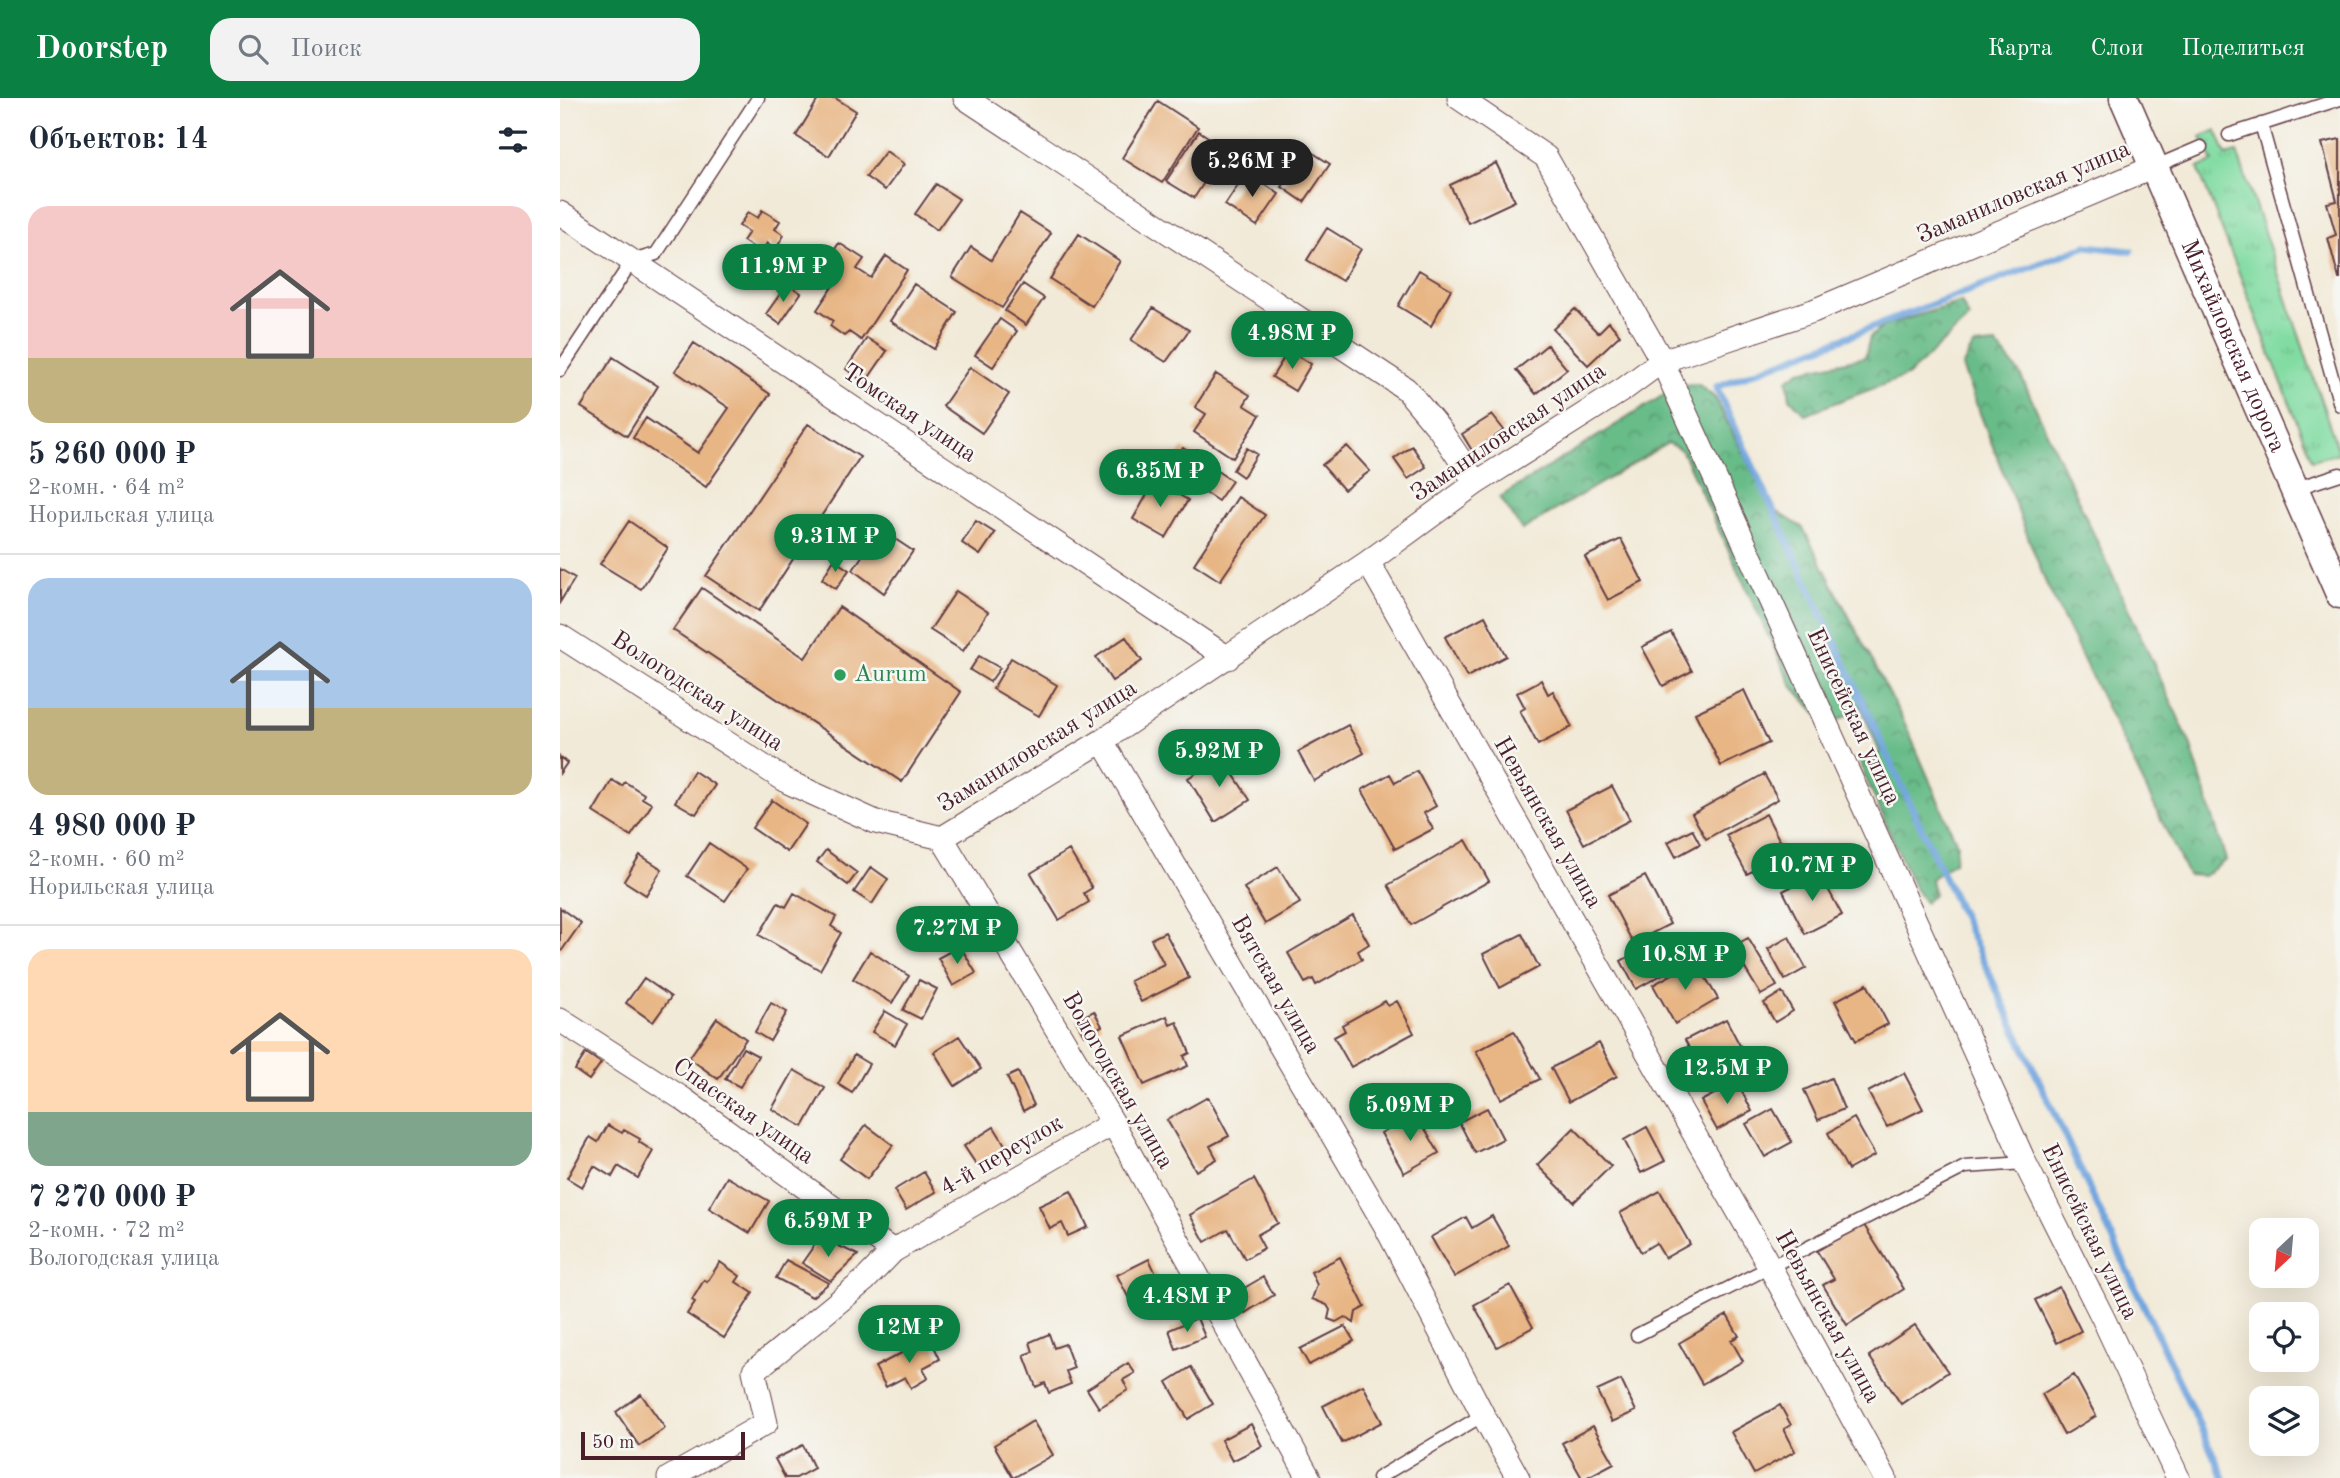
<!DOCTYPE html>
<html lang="ru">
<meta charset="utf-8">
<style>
:root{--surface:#fff;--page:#f2f2f3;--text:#1f2937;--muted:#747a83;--line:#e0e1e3;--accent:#0b8043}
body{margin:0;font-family:"Old Standard TT",serif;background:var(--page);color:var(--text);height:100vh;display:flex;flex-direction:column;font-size:26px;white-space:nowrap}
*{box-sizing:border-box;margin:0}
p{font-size:23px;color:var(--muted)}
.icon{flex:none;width:38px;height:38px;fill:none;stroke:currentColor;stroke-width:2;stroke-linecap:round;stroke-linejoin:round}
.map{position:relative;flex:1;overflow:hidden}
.sheet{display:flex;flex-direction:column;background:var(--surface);width:560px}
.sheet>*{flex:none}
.needle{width:46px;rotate:206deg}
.controls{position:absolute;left:1689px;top:1120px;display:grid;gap:14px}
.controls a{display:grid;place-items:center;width:70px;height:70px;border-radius:14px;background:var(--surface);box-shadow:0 7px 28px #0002;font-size:35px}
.scale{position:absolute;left:21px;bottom:18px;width:164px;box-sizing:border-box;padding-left:7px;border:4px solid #4a1f2b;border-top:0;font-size:19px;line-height:24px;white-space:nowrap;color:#4a1f2b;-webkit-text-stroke:5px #f6f6f2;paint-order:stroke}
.price{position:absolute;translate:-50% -60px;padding:0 16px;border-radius:24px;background:var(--accent);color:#fff;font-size:23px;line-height:46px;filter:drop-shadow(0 2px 4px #0008)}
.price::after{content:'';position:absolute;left:50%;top:42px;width:21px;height:16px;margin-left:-10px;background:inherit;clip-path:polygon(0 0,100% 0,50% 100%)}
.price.current{background:#222;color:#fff}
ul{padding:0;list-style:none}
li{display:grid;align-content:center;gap:14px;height:371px;padding:0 28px}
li+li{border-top:2px solid var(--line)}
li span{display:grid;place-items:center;height:217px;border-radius:21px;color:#555}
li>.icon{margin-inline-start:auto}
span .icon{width:126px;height:126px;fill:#fffc;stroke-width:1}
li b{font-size:30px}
h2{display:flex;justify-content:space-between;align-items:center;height:84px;padding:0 28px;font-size:30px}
header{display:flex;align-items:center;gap:42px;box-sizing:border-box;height:98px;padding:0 35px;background:var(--accent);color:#fff}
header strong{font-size:33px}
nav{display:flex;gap:38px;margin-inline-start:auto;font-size:24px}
.search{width:490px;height:63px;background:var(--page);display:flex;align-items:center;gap:18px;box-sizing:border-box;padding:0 24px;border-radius:21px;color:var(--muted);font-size:26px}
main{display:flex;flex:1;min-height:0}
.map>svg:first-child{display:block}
</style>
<header>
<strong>Doorstep</strong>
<div class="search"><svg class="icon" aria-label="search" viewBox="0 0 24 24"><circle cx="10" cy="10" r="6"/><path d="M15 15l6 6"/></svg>Поиск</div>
<nav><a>Карта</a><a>Слои</a><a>Поделиться</a></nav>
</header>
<main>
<section class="sheet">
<h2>Объектов: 14<svg class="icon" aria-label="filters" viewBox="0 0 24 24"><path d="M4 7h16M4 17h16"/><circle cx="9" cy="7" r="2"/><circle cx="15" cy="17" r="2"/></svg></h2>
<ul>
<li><span style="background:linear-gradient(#f6c9c9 70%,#c2b280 0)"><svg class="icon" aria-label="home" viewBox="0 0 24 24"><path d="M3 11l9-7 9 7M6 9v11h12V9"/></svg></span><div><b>5 260 000 ₽</b><p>2-комн. · 64 m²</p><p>Норильская улица</p></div></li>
<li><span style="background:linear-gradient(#a9c7e8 60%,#c2b280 0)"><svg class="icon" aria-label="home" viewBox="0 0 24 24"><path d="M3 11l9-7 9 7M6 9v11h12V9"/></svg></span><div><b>4 980 000 ₽</b><p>2-комн. · 60 m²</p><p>Норильская улица</p></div></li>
<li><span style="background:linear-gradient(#ffd9b3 75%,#7fa58c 0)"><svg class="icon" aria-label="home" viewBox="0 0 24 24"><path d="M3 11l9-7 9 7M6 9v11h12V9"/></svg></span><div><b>7 270 000 ₽</b><p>2-комн. · 72 m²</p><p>Вологодская улица</p></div></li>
</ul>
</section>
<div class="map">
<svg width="1780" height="1380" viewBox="0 0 1780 1380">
<defs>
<pattern id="grass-tufts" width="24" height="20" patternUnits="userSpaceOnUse" patternTransform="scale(1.75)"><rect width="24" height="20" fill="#81dca2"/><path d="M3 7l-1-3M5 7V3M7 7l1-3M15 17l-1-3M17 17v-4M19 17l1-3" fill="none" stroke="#71bc8c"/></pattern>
<pattern id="forest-crowns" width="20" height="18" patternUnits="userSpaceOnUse" patternTransform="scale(1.75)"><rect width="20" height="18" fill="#68bc88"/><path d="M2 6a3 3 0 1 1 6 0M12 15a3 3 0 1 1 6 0" fill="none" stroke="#58986f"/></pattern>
</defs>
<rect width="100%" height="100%" fill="#f6f6f2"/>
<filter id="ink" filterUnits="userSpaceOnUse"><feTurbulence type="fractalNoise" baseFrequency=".0143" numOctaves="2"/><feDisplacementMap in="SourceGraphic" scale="14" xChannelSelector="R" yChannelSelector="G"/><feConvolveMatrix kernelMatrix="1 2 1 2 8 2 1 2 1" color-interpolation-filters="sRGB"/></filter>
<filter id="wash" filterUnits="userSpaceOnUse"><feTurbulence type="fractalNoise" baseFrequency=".00686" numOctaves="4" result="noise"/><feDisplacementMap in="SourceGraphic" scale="28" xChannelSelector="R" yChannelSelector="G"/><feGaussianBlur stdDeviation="1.57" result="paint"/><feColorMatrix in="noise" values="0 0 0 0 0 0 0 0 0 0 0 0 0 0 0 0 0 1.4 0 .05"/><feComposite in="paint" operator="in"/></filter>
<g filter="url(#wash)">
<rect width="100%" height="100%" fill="#f2ead8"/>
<path fill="url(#grass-tufts)" stroke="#667e66" stroke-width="2" d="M 1656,32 L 1666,57 L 1677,54 L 1779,355 L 1752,362 L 1638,70 L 1653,64 L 1641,39 Z"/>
<path fill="url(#forest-crowns)" stroke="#596e5a" stroke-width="2" d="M 1401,204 L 1409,220 L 1347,278 L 1245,316 L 1230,300 L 1227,282 L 1240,273 L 1305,259 L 1310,239 L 1324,228 Z
M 1436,246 L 1460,276 L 1630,645 L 1666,762 L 1644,778 L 1628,777 L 1486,485 L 1402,269 L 1413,248 Z
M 1138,286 L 1155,300 L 1210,409 L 1243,430 L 1346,628 L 1397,746 L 1395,763 L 1371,781 L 1374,796 L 1365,805 L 1353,787 L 1304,676 L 1300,663 L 1320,655 L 1301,609 L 1272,626 L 1262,621 L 1232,588 L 1122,353 L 1108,345 L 962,432 L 940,399 L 1120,287 Z"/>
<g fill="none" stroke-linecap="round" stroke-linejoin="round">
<path stroke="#72a6de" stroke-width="7" d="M 1571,153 L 1526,148 L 1156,289 L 1664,1380"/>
</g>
<g id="blocks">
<path fill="#e8b685" d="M 259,0 L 275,0 L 296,13 L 269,58 L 236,38 Z
M 598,3 L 638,29 L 602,85 L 562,60 Z
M 639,33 L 666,51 L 634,100 L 606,83 Z
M 1780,41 L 1780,181 L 1779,181 L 1768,140 L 1776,137 L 1767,105 L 1777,103 L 1762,45 Z
M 747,51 L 770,66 L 744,104 L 722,89 Z
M 326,53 L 344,66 L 325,92 L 306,79 Z
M 936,65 L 955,103 L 908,125 L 890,87 Z
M 687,74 L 719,96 L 697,128 L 665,107 Z
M 376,86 L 399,101 L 377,132 L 355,116 Z
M 202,112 L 220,123 L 215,131 L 224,137 L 216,151 L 207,145 L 201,154 L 183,143 L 189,134 L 179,128 L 188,114 L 198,120 Z
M 460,115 L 491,135 L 442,210 L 392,179 L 411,149 L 431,162 Z
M 767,130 L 801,151 L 782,183 L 747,162 Z
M 519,136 L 560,163 L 532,208 L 490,181 Z
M 279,145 L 304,161 L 297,171 L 311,180 L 326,158 L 347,172 L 301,242 L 289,234 L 284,238 L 270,228 L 273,223 L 257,212 L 276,183 L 260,174 Z
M 859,172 L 891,191 L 871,228 L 838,208 Z
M 227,186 L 241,195 L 220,226 L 206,216 Z
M 354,186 L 397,214 L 374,251 L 330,223 Z
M 463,186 L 484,200 L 466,227 L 445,213 Z
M 593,210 L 629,232 L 606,264 L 571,242 Z
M 1015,211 L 1038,235 L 1049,224 L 1060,237 L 1028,267 L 993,231 Z
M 440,221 L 457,233 L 433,269 L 415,257 Z
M 307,240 L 327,253 L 305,285 L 286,271 Z
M 134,245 L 210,296 L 146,389 L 73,340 L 86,320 L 138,355 L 169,310 L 115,273 Z
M 987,247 L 1007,271 L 976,296 L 956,272 Z
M 729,252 L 751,266 L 735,293 L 712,279 Z
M 53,259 L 98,288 L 67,338 L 21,309 Z
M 410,269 L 449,296 L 422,335 L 383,308 Z
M 656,276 L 690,297 L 684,307 L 700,317 L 673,360 L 634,334 L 646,316 L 635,309 Z
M 932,317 L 944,332 L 913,354 L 902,336 Z
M 248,326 L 300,359 L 199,513 L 146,478 Z
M 787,348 L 810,373 L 784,392 L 762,367 Z
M 852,348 L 866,369 L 848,381 L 834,361 Z
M 623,350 L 672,383 L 658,403 L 609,371 Z
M 687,350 L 697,356 L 683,379 L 673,372 Z
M 595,383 L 628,402 L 606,440 L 573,421 Z
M 678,399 L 705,417 L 660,483 L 634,466 Z
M 69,423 L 108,450 L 81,491 L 40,466 Z
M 416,423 L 435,435 L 420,457 L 402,445 Z
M 320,431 L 353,453 L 324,495 L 293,472 Z
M 1061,441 L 1083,484 L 1048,502 L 1025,459 Z
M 274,462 L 289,472 L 276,491 L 262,481 Z
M 0,471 L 15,480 L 0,504 Z
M 142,490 L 245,560 L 279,509 L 401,594 L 342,684 L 113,532 Z
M 396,493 L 428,514 L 403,553 L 370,532 Z
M 925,518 L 946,558 L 907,579 L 885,539 Z
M 1111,534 L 1132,573 L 1103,588 L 1082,549 Z
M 566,539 L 582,563 L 552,583 L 536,559 Z
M 419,558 L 440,570 L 430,584 L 410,572 Z
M 451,560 L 497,587 L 479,618 L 433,591 Z
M 981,582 L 988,596 L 993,593 L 1012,629 L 978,647 L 960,613 L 965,610 L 957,595 Z
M 1184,592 L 1209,645 L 1161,668 L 1135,615 Z
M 788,627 L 804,655 L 754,683 L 738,654 Z
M 0,659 L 7,665 L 0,675 Z
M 662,659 L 690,702 L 655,724 L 628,680 Z
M 134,673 L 155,687 L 136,716 L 115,704 Z
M 857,673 L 876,708 L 864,715 L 873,731 L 835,751 L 802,692 L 830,676 L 835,685 Z
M 1204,676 L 1218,701 L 1146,741 L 1132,716 Z
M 52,682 L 62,688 L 65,684 L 84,696 L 82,700 L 92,706 L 71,738 L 33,714 Z
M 1052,688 L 1070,722 L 1024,746 L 1006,712 Z
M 212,702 L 246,726 L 227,754 L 192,730 Z
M 1206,716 L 1226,755 L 1187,776 L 1166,737 Z
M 1132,731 L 1140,746 L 1116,759 L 1108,744 Z
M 906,742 L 929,783 L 851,827 L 828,787 Z
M 149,745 L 187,771 L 165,803 L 127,778 Z
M 266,752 L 297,775 L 288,787 L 257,764 Z
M 509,752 L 532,790 L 524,795 L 529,804 L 499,822 L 471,775 Z
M 80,757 L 102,771 L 86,797 L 64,783 Z
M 311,769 L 328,781 L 312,806 L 294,794 Z
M 718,769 L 740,805 L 705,826 L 684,790 Z
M 1259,774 L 1282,817 L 1245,836 L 1223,793 Z
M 1085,778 L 1110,826 L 1073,845 L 1048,797 Z
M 234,795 L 276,819 L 271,828 L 281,835 L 260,872 L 199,837 L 218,805 L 226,809 Z
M 0,810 L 21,825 L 0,855 Z
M 793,817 L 809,846 L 798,853 L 802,861 L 756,887 L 753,881 L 745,885 L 728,855 Z
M 605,834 L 629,880 L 581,904 L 570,883 L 604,866 L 591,841 Z
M 962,836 L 979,869 L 940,890 L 923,856 Z
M 1229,839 L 1246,870 L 1225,882 L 1208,851 Z
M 1188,840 L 1217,888 L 1201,897 L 1172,849 Z
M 400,848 L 416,875 L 393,888 L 378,860 Z
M 1088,848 L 1103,876 L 1076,891 L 1061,863 Z
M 310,853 L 349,878 L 332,905 L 293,881 Z
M 1136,863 L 1158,901 L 1115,926 L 1093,887 Z
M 84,880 L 111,899 L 93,924 L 66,905 Z
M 359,882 L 377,891 L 361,921 L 343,912 Z
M 1307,886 L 1328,926 L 1296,943 L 1275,903 Z
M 1222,894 L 1233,913 L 1215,924 L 1204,905 Z
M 825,903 L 828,908 L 837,903 L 854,935 L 791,969 L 774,939 L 785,933 L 782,927 Z
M 211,905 L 227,914 L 210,943 L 195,934 Z
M 325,913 L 347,926 L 335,947 L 312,934 Z
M 534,913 L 542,928 L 524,937 L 516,922 Z
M 607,918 L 610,927 L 617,924 L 630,955 L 624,958 L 628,968 L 584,987 L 562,938 Z
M 157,920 L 186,941 L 158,981 L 129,960 Z
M 1166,921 L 1185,957 L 1144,978 L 1125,942 Z
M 954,933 L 980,981 L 941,1001 L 916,953 Z
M 399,938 L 421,971 L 395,988 L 374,954 Z
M 1039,945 L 1057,978 L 1009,1004 L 991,970 Z
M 183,950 L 198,958 L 180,989 L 165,981 Z
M 26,955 L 41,965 L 29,982 L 15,972 Z
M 294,957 L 309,966 L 292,995 L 278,986 Z
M 234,972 L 265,990 L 243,1029 L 212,1011 Z
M 458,974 L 474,1007 L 463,1013 L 447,979 Z
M 1344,975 L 1363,1011 L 1327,1029 L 1308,994 Z
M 1271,980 L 1284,1011 L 1258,1022 L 1244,992 Z
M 1177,984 L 1192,1013 L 1157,1032 L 1141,1003 Z
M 648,999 L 669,1038 L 650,1048 L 657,1061 L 636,1073 L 607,1022 Z
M 927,1010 L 943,1041 L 915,1055 L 899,1024 Z
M 1213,1011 L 1232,1044 L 1205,1059 L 1186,1026 Z
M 856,1015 L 879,1055 L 844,1075 L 821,1035 Z
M 1294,1020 L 1315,1057 L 1288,1072 L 1268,1035 Z
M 48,1027 L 62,1035 L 64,1032 L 80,1041 L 79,1044 L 93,1053 L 78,1080 L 58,1068 L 52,1079 L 34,1068 L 22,1089 L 7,1080 L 30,1039 L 38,1044 Z
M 306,1027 L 333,1047 L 307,1081 L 280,1061 Z
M 434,1029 L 447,1050 L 418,1069 L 404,1048 Z
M 1087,1029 L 1105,1063 L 1081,1075 L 1064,1042 Z
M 1014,1030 L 1051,1068 L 1014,1104 L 977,1067 Z
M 364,1074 L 376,1094 L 346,1112 L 334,1092 Z
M 167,1079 L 209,1103 L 190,1135 L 149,1110 Z
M 694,1081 L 718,1125 L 697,1137 L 704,1150 L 685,1161 L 668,1131 L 645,1144 L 630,1117 Z
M 511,1093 L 528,1129 L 508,1138 L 502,1125 L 490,1131 L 479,1108 Z
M 1100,1093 L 1130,1146 L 1105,1160 L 1096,1145 L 1081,1154 L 1060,1115 Z
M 932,1118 L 949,1148 L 894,1179 L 871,1139 L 906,1119 L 912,1130 Z
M 1302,1124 L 1344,1191 L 1287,1227 L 1263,1187 L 1274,1181 L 1257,1153 Z
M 260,1139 L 298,1157 L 271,1183 L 242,1165 Z
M 780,1159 L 805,1209 L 796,1214 L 794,1225 L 785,1219 L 776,1224 L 768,1221 L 770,1212 L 767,1207 L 752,1201 L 757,1187 L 751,1174 Z
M 589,1161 L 600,1184 L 568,1199 L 557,1177 Z
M 226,1162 L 269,1185 L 252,1199 L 216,1180 Z
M 160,1164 L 180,1178 L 176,1184 L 193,1195 L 164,1240 L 127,1216 L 135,1204 L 132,1202 L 144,1182 L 147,1184 Z
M 703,1179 L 714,1197 L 685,1215 L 674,1196 Z
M 950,1187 L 973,1229 L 937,1249 L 914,1207 Z
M 1499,1189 L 1521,1233 L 1497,1245 L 1475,1202 Z
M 1167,1217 L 1179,1238 L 1171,1242 L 1183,1263 L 1142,1286 L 1119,1245 Z
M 637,1220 L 645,1239 L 616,1251 L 609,1232 Z
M 1355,1227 L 1388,1274 L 1341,1306 L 1309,1258 Z
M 785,1228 L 794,1243 L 749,1267 L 740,1251 Z
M 489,1236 L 494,1250 L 505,1246 L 514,1270 L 506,1273 L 511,1286 L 489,1295 L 485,1285 L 476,1289 L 464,1257 L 473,1254 L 470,1244 Z
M 370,1240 L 380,1261 L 363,1270 L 368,1280 L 351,1290 L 345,1279 L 326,1289 L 315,1269 Z
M 568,1265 L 575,1275 L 563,1282 L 568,1292 L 539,1310 L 527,1291 Z
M 631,1269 L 653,1306 L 628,1321 L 607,1284 Z
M 1514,1277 L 1536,1318 L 1504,1337 L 1482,1296 Z
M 1061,1282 L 1076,1313 L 1052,1324 L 1037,1293 Z
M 803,1287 L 822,1324 L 782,1345 L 763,1308 Z
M 81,1296 L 105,1330 L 79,1348 L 56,1314 Z
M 1220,1307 L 1231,1327 L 1224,1331 L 1235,1353 L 1194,1376 L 1171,1334 Z
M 473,1323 L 493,1357 L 453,1380 L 434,1347 Z
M 691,1326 L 702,1348 L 672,1363 L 661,1342 Z
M 1033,1328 L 1054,1365 L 1026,1380 L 1022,1380 L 1002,1345 Z
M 243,1347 L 254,1370 L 236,1380 L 225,1380 L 215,1361 Z"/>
</g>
</g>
<g filter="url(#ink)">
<use href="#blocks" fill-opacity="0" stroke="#633d45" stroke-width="2"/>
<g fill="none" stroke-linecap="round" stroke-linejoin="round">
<g stroke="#633d45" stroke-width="15">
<path id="service" d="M 1701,26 L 1780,307
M 1669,37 L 1780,1
M 1594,69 L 1641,49
M 0,272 L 72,163 L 96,156 L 198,0
M 1734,391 L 1780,376
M 1077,1237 L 1405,1069 L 1465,1065
M 818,1380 L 923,1317"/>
</g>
<g stroke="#633d45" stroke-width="25">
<path id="minor" d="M 405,0 L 846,291 L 880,332 L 916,385
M 899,0 L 986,59 L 1102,263 L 1465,1065 L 1543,1220 L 1618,1380
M 0,115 L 668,560
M 808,464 L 1210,1169 L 1325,1380
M 0,538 L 228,684 L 316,724 L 382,740 L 553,1025 L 749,1380
M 542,643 L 825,1127 L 923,1317 L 958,1380
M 382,740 L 542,643 L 808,464 L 916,385 L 1064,291 L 1102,263 L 1253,213 L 1594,69
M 0,922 L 123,1001 L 333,1153
M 109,1380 L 206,1325 L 194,1273 L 305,1182 L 333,1153 L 553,1025"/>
</g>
<g stroke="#633d45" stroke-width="31">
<g id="tertiary">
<path id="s1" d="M 1564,0 L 1780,496"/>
</g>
</g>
<use href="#service" stroke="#fff" stroke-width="12"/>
<use href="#minor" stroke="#fff" stroke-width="23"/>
<use href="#tertiary" stroke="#fff" stroke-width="28"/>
</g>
</g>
<circle fill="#2e9e5b" stroke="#f6f6f2" stroke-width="2.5" cx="280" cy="577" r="7"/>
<g text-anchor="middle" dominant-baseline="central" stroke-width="5" stroke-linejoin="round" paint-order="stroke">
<g font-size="24" fill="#4a1f2b" stroke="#f6f6f2">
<text transform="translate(1464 95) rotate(-23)">Заманиловская улица</text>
<text stroke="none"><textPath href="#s1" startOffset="271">Михайловская дорога</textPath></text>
<text transform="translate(349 316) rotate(34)">Томская улица</text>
<text transform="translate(949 335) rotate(-34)">Заманиловская улица</text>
<text transform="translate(137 594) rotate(33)">Вологодская улица</text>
<text transform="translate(1293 619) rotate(65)">Енисейская улица</text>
<text transform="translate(478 649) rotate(-32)">Заманиловская улица</text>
<text transform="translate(987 725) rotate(60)">Невьянская улица</text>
<text transform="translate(715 887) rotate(60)">Вятская улица</text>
<text transform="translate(557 983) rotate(60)">Вологодская улица</text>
<text transform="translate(183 1014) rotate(35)">Спасская улица</text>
<text transform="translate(442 1058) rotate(-30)">4-й переулок</text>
<text transform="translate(1529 1134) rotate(64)">Енисейская улица</text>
<text transform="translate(1267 1219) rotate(61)">Невьянская улица</text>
</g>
<g font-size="24" fill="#27864d" stroke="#f6f6f2" text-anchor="start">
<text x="294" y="577">Aurum</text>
</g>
</g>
</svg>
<div class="controls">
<a><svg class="needle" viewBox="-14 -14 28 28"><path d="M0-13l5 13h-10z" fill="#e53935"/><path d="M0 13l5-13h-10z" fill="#747a83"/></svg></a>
<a><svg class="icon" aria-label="locate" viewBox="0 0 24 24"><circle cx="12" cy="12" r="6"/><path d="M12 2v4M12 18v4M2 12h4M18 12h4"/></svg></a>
<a><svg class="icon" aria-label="layers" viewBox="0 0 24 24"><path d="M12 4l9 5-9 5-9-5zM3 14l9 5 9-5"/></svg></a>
</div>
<div class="scale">50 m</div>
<b class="price current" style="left:692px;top:101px">5.26M ₽</b>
<b class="price" style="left:223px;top:206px">11.9M ₽</b>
<b class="price" style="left:732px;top:273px">4.98M ₽</b>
<b class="price" style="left:600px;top:411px">6.35M ₽</b>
<b class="price" style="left:275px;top:476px">9.31M ₽</b>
<b class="price" style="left:659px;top:691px">5.92M ₽</b>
<b class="price" style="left:1252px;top:805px">10.7M ₽</b>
<b class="price" style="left:397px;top:868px">7.27M ₽</b>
<b class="price" style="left:1125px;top:894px">10.8M ₽</b>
<b class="price" style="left:1167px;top:1008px">12.5M ₽</b>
<b class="price" style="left:850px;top:1045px">5.09M ₽</b>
<b class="price" style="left:268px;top:1161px">6.59M ₽</b>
<b class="price" style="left:627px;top:1236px">4.48M ₽</b>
<b class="price" style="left:349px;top:1267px">12M ₽</b>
</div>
</main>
